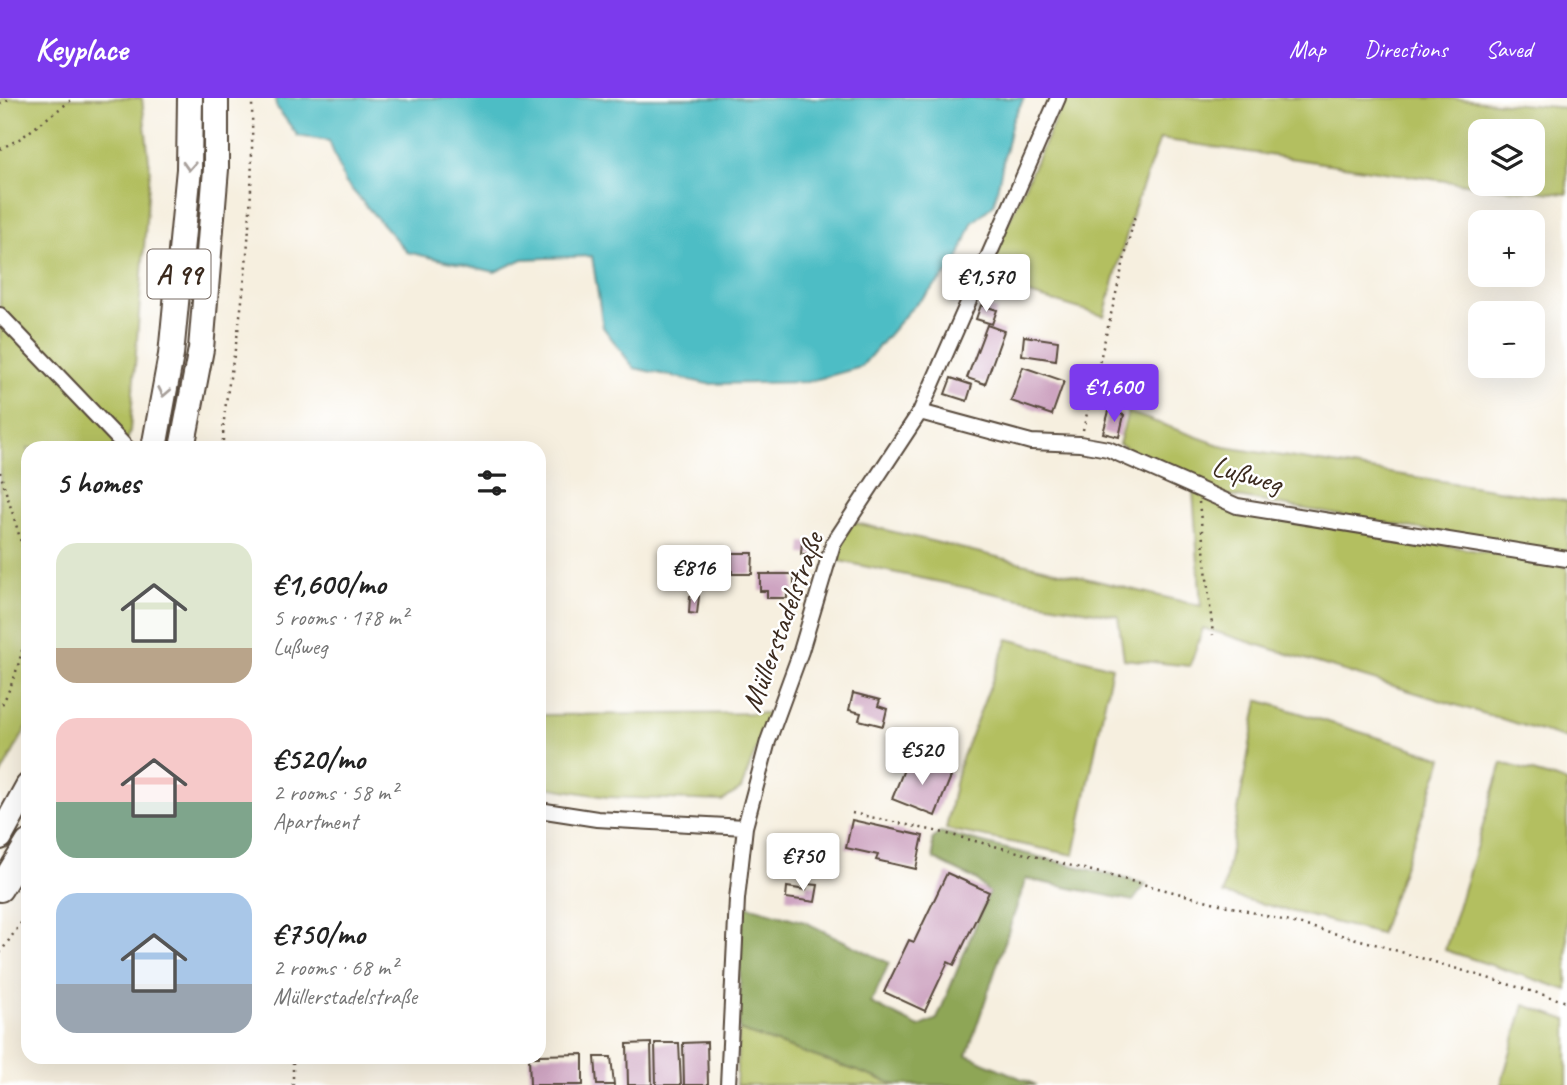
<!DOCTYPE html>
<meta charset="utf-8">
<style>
:root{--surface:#fff;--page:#f2f2f2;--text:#222;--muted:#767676;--accent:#7c3aed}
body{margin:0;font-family:Caveat,sans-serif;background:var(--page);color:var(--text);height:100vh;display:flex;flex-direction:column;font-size:26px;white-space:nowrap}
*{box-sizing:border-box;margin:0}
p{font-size:23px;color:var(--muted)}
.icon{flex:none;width:38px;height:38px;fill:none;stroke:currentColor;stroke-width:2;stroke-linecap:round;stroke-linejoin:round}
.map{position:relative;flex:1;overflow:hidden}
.sheet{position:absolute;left:21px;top:343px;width:525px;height:623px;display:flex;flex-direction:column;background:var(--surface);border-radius:21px;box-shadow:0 7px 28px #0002}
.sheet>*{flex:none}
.fabs{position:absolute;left:1468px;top:21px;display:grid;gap:14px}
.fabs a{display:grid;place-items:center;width:77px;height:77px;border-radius:14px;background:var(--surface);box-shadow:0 7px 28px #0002;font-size:35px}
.price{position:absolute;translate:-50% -60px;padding:0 16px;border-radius:7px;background:#fff;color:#222;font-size:23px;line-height:46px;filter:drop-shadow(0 2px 4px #0008)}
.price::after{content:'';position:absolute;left:50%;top:42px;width:21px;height:16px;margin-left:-10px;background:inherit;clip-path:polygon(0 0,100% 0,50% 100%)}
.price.current{background:var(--accent);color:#fff}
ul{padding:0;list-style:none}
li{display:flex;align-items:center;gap:21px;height:175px;padding:0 35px}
li span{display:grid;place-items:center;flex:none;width:196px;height:140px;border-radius:21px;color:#555}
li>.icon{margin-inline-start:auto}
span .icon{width:84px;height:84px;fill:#fffc;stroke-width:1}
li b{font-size:30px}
h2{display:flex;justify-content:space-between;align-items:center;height:84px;padding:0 35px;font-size:30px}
header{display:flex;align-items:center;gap:42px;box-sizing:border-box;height:98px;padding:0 35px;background:var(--accent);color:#fff}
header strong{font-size:33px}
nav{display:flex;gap:38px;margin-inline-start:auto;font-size:24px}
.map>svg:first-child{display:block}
</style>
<header>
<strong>Keyplace</strong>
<nav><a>Map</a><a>Directions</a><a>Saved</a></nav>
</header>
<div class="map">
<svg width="1567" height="987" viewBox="0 0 1567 987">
<rect width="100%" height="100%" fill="#fff"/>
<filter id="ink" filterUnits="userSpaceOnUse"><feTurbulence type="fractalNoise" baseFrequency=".0143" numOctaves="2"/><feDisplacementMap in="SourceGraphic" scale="14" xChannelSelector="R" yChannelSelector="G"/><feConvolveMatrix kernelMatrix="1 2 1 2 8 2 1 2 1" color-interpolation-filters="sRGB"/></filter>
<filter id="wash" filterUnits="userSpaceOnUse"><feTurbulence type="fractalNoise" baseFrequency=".00686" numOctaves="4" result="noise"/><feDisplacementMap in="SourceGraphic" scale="28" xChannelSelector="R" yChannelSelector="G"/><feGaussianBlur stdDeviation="1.57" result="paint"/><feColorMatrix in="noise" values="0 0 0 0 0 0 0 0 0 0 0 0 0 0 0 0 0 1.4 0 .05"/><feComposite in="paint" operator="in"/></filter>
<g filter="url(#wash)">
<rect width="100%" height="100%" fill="#f6efdf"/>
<path fill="#b3bf61" stroke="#777440" stroke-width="2" fill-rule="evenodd" d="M 4,0 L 142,0 L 150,71 L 130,333 L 125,350 L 28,350 L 28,627 L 0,678 L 0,2 Z
M 1065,0 L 1448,0 L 1567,10 L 1567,96 L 1493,90 L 1160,41 L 1133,114 L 1104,218 L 982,182 ZM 1480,33 L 1533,33 L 1533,86 L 1480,86 Z
M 1128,314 L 1225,349 L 1567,403 L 1567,457 L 1220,396 L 1119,346 Z
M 1193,393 L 1239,410 L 1567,469 L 1567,641 L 1203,530 L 1190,568 L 1124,561 L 1118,518 L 1020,501 L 830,461 L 852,424 L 1201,508 Z
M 1008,541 L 1112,569 L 1074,757 L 946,731 L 958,671 Z
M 1258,602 L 1443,660 L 1380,836 L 1223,796 Z
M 770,615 L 741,691 L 722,703 L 607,699 L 539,688 L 539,617 Z
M 1502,665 L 1567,684 L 1567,892 L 1445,852 Z
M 1524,907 L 1567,922 L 1567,987 L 1501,987 Z
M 739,932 L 897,987 L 736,987 Z"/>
<path fill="#8ea657" stroke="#64683a" stroke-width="2" d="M 940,734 L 1146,786 L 1133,803 L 1026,781 L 967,957 L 1036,987 L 897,987 L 739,932 L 741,806 L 805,824 L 889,865 L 871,905 L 919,929 L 937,921 L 989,795 L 977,782 L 934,761 L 932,742 Z"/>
<path fill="#4ebdc5" stroke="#447472" stroke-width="2" d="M 275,0 L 1024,0 L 1012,23 L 994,106 L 972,125 L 956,167 L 907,215 L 861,269 L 807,284 L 708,286 L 634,270 L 603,229 L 592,158 L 523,161 L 495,174 L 407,154 L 345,84 L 329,43 L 298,38 L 276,8 Z"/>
<g id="blocks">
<path fill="#cea4c1" d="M 981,207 L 997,212 L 992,226 L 976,221 Z
M 987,227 L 1004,233 L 985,286 L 967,280 Z
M 1024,238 L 1058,243 L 1056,262 L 1022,257 Z
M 1023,269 L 1064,283 L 1052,317 L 1011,303 Z
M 951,280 L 972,287 L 967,303 L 945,296 Z
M 1109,313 L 1124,317 L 1119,339 L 1103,335 Z
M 802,444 L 816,445 L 815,457 L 801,456 Z
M 691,454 L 717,457 L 716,467 L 690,464 Z
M 732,455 L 753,455 L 752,476 L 732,476 Z
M 760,476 L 794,476 L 794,493 L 787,493 L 787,500 L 767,500 L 767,493 L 760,493 Z
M 690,498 L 699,498 L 697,516 L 689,515 Z
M 853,595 L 880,602 L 878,608 L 887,611 L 883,628 L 859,622 L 861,615 L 849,612 Z
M 909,659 L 952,676 L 935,718 L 892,701 Z
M 852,722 L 923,738 L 916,771 L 876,762 L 878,757 L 846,750 Z
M 791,745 L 828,748 L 826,770 L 789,766 Z
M 947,775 L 989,794 L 954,867 L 948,864 L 925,913 L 884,894 L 909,842 L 914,844 Z
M 807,786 L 818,787 L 815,804 L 786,800 L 787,789 L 806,792 Z
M 707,944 L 708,987 L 684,987 L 683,945 Z
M 651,945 L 652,987 L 628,987 L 627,946 Z
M 655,945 L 679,945 L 681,987 L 656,987 Z
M 583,956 L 583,987 L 530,987 L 529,959 L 539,959 L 539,957 Z
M 595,959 L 611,959 L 614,987 L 597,987 Z"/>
</g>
</g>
<g filter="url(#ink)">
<use href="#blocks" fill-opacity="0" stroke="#57483b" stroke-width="2"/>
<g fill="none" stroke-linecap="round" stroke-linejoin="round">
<g stroke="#57483b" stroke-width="18">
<path id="minor" d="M 0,217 L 127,350
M 920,314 L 1031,344 L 1080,346 L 1108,351 L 1237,408 L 1567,461
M 539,712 L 597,721 L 745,729
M 728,987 L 737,801 L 745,729 L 768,643 L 801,553 L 833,446 L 920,314 L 1058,0"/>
</g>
<g stroke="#57483b" stroke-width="28">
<path id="motorway" d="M 154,350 L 171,257 L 189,71 L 190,0
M 182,350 L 201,251 L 216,71 L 216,0
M 0,739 L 28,688
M 0,791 L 28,745"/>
</g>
<path stroke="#57483b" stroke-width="2.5" stroke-dasharray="2 5" stroke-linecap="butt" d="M 0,6 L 12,0
M 0,51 L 21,40 L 74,0
M 1083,332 L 1135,117
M 223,350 C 222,306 235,262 240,218 C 250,146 253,73 252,0
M 0,374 C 9,406 22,440 27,473 C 33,518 22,571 0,610
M 1199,404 L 1213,537
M 852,715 L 940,734 L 1368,844 L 1567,904
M 0,855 L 28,815
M 293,987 L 293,959"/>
<use href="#minor" stroke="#fff" stroke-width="14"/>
<use href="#motorway" stroke="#fff" stroke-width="24"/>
</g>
<defs><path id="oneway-chevron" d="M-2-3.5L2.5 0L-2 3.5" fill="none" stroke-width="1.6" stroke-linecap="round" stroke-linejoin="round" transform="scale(1.75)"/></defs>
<g stroke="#a79f9a">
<use href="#oneway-chevron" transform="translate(189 68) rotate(93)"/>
<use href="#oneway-chevron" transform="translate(164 294) rotate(101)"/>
</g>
</g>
<g text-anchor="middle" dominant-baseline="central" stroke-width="5" stroke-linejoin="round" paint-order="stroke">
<rect fill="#fff" stroke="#766a62" stroke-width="2" x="147.5" y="151.5" width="63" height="49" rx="5"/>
<g font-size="28" font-weight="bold" fill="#3b2a1e">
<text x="179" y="176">A 99</text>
</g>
<g font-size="30" fill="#3b2a1e" stroke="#fff">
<text transform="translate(1247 376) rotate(16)">Lußweg</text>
<text transform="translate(782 524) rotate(-70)">Müllerstadelstraße</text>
</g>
</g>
</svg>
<div class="fabs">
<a><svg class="icon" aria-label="layers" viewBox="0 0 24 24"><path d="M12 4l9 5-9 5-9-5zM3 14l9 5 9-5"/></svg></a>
<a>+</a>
<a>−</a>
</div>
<b class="price" style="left:986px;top:216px">€1,570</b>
<b class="price current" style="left:1114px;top:326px">€1,600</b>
<b class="price" style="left:694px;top:507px">€816</b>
<b class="price" style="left:922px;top:689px">€520</b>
<b class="price" style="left:803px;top:795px">€750</b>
<section class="sheet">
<h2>5 homes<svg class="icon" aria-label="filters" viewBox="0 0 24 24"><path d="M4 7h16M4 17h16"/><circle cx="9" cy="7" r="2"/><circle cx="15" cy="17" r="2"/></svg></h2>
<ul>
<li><span style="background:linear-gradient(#dfe7d0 75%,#b9a48a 0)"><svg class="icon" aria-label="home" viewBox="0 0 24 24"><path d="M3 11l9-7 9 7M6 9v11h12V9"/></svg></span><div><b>€1,600/mo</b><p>5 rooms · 178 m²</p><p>Lußweg</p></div></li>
<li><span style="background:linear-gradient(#f6c9c9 60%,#7fa58c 0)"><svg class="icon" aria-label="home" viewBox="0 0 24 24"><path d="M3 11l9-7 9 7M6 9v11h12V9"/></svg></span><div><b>€520/mo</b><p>2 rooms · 58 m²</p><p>Apartment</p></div></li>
<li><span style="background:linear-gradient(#a9c7e8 65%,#9aa5b1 0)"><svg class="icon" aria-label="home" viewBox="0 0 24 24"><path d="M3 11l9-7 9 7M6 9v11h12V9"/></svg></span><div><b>€750/mo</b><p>2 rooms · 68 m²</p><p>Müllerstadelstraße</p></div></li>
</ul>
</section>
</div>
